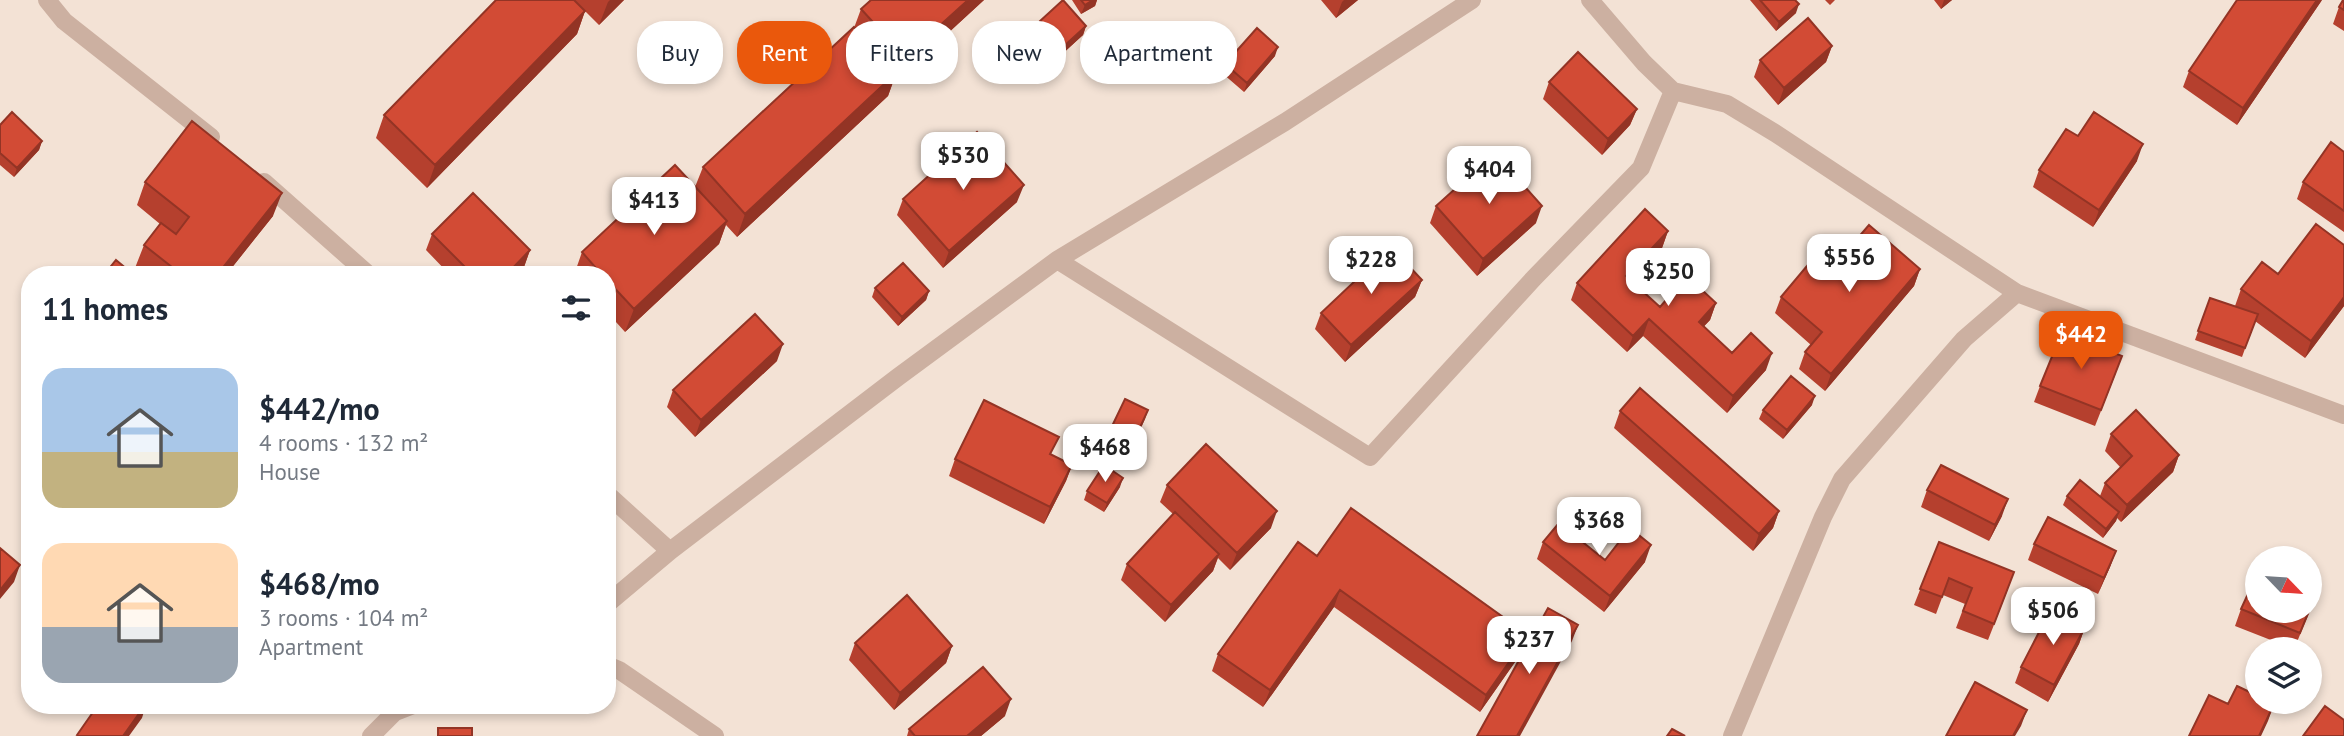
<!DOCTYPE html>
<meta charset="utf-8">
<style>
:root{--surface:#fff;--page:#f2f2f3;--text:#1f2937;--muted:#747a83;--accent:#ea580c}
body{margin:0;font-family:"PT Sans",sans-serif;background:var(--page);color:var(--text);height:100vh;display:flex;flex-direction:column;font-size:26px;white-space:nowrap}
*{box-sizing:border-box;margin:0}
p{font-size:23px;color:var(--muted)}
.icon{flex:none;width:38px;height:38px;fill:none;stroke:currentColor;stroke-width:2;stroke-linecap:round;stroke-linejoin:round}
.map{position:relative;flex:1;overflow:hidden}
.side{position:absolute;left:21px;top:266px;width:595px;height:448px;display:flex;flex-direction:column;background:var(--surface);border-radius:28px;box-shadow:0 4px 10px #0003}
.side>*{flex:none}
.guide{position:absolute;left:637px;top:21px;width:665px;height:63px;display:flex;gap:14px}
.needle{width:46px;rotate:115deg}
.tools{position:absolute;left:2245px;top:546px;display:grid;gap:14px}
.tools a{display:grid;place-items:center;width:77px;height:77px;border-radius:50%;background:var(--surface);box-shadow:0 4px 10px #0003;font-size:35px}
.price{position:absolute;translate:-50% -60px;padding:0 16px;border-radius:14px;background:#fff;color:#222;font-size:23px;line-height:46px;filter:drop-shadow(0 2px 4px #0008)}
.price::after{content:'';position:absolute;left:50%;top:42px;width:21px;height:16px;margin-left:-10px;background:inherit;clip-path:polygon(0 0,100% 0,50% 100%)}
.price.on{background:var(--accent);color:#fff}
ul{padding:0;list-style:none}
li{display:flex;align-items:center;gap:21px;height:175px;padding:0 21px}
li span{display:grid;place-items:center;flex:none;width:196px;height:140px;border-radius:21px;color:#555}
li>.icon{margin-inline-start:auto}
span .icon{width:84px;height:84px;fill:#fffc;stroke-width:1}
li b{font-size:30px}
h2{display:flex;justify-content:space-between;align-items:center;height:84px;padding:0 21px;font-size:30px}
.tag{padding:0 24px;border-radius:28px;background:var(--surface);box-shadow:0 4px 10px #0003;font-size:24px;line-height:63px}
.tag.on{background:var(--accent);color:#fff}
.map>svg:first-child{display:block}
</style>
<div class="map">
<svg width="2344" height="736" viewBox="0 0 2344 736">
<rect width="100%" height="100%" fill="#f3e2d5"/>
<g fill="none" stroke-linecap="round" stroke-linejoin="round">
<path stroke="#ccb0a1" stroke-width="18" d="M 47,0 L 64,21 L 211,137
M 1590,0 L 1644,63 L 1673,91 L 1727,104 L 1775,133 L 2017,293 L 2344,415
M 264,182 L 369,275
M 1057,260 L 1370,457 L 1534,278 L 1641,168 L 1673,91
M 607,494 L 670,551
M 607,604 L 670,551 L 898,377 L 1057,260 L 1285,122 L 1472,0
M 607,665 L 619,670 L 715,736
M 371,736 L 395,712 L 413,705
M 1732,736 L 1823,517 L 1842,479 L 1964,339 L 2017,293"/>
</g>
<path fill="#b5402e" d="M 496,0 L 624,0 L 599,25 L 585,11 L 577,34 L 427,188 L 376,138 L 384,115 Z
M 871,0 L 984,0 L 897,80 L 895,77 L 888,96 L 737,237 L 726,225 L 719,244 L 625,332 L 607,312 L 607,275 L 574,275 L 582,252 L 695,187 L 703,167 L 854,28 L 861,9 Z
M 1072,0 L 1097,0 L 1095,6 L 1081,14 Z
M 1321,0 L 1358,0 L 1336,18 Z
M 1750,0 L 1795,0 L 1796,13 L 1776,31 Z
M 1825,0 L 1835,0 L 1830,5 Z
M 1934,0 L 1952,0 L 1941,9 Z
M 2322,0 L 2237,125 L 2183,87 L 2189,71 Z
M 2344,0 L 2344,31 L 2333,24 L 2339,7 Z
M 1040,21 L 1086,26 L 1083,35 L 1060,56 L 1037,30 Z
M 1832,46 L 1826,62 L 1778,105 L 1754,77 L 1760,60 Z
M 1275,56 L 1244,92 L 1222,73 L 1225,64 Z
M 1549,82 L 1637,109 L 1630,125 L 1602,155 L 1543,99 Z
M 0,125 L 42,141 L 39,150 L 14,177 L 0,165 Z
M 2078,136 L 2137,161 L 2093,227 L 2033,187 L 2039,170 Z
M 2344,152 L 2344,232 L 2297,199 L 2303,182 Z
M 145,182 L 273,216 L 226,275 L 144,275 L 135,268 L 144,245 L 160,224 L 137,205 Z
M 903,199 L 1017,202 L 943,268 L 897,215 Z
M 1436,206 L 1536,223 L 1477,276 L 1430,223 Z
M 1668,231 L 1662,248 L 1631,281 L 1660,307 L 1716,303 L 1710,320 L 1704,326 L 1732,353 L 1766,370 L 1727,413 L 1643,336 L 1627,352 L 1571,300 L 1577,283 Z
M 432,234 L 530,250 L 524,267 L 516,275 L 450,275 L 426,250 Z
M 2344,245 L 2344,306 L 2305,358 L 2255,321 L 2242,357 L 2195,340 L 2210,298 L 2235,306 L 2241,289 L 2278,274 Z
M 1838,261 L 1920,269 L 1914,286 L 1825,391 L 1799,369 L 1805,352 L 1811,345 L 1775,313 L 1781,297 Z
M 1422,280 L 1415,297 L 1345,362 L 1315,329 L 1321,313 Z
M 875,288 L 929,291 L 926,300 L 898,326 L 872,297 Z
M 777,361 L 695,437 L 667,407 L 673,390 Z
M 2116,373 L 2095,426 L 2034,402 L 2040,386 Z
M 1812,405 L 1783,439 L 1759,419 L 1763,410 Z
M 1148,410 L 1123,467 L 1099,456 L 1102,447 Z
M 1620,411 L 1779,511 L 1773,528 L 1753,551 L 1614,428 Z
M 2111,434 L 2179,455 L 2173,472 L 2121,522 L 2117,518 L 2116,521 L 2103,538 L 2063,505 L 2067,496 L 2100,496 L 2105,483 L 2121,468 L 2105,451 Z
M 1052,455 L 1072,465 L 1066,481 L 1044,524 L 949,476 L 955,459 Z
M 1167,485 L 1271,528 L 1230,570 L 1218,558 L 1213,571 L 1165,622 L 1121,580 L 1127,564 L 1173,514 L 1160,502 Z
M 1120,487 L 1104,512 L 1084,500 L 1087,491 Z
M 1927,490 L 2002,516 L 1989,541 L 1921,507 Z
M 1543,542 L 1605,560 L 1645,562 L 1604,612 L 1537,559 Z
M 1939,542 L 2008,589 L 1988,640 L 1956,628 L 1965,604 L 1943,595 L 1936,614 L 1914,605 Z
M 2034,544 L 2116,551 L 2110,567 L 2098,594 L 2028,560 Z
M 1317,556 L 1522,652 L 1480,712 L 1334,607 L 1263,707 L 1212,671 L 1218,654 Z
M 2241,609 L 2258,611 L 2310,611 L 2294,649 L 2235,626 Z
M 2085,627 L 2079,644 L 2048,702 L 2015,683 L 2021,667 Z
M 855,643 L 952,646 L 946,663 L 894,710 L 849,660 Z
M 1005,716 L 981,736 L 907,736 L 909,729 Z"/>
<path fill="#933425" d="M 610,0 L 624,0 L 599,25 L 608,2 Z
M 968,0 L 984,0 L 897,80 L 905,57 Z
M 1093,0 L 1097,0 L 1095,6 L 1081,14 L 1085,5 Z
M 1344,0 L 1358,0 L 1336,18 L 1342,2 Z
M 1944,0 L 1952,0 L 1941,9 Z
M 2317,0 L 2322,0 L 2237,125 L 2243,108 Z
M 1799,4 L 1796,13 L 1776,31 L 1779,22 Z
M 585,11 L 577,34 L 427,188 L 435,165 Z
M 1086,26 L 1083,35 L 1060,56 L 1063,47 Z
M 1832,46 L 1826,62 L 1778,105 L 1784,88 Z
M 1278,47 L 1275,56 L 1244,92 L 1247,83 Z
M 896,73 L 888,96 L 737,237 L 745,214 Z
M 1637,109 L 1630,125 L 1602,155 L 1608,139 Z
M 42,141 L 39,150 L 14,177 L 17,168 Z
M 2143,144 L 2137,161 L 2093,227 L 2099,210 Z
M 1024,185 L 1017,202 L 943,268 L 949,251 Z
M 282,193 L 273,216 L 226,275 L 217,275 Z
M 1542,206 L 1536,223 L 1477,276 L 1483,259 Z
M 727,221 L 719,244 L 625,332 L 634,309 Z
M 1668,231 L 1662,248 L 1620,293 L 1626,276 Z
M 530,250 L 524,267 L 516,275 L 506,275 Z
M 1920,269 L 1914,286 L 1825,391 L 1831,374 Z
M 1422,280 L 1415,297 L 1345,362 L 1351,345 Z
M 929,291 L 926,300 L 898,326 L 902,317 Z
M 2344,297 L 2344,306 L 2305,358 L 2311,341 Z
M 1716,303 L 1710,320 L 1693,338 L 1699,322 Z
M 1649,319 L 1643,336 L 1627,352 L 1633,336 Z
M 783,344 L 777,361 L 695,437 L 701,420 Z
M 1772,353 L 1766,370 L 1727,413 L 1733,396 Z
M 1815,396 L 1812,405 L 1783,439 L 1787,430 Z
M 1148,410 L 1145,419 L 1123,467 L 1126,458 Z
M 2179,455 L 2173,472 L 2121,522 L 2127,505 Z
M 1072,465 L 1066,481 L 1044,524 L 1050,507 Z
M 1123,478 L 1120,487 L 1104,512 L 1107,503 Z
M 2008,499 L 2002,516 L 1989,541 L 1995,525 Z
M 1277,511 L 1271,528 L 1230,570 L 1237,553 Z
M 1779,511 L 1773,528 L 1753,551 L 1759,534 Z
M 2119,512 L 2116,521 L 2103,538 L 2106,529 Z
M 1651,545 L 1645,562 L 1604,612 L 1610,596 Z
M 2116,551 L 2110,567 L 2098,594 L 2104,578 Z
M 1219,554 L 1213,571 L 1165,622 L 1171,605 Z
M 20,565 L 14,582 L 0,599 L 0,590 Z
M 1340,590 L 1334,607 L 1263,707 L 1270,690 Z
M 1578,625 L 1572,641 L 1520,736 L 1517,736 Z
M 2085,627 L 2079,644 L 2048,702 L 2054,685 Z
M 1528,635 L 1522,652 L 1480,712 L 1486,695 Z
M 952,646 L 946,663 L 894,710 L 900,693 Z
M 1011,699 L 1005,716 L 981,736 L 967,736 Z
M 2274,704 L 2268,721 L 2261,736 L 2259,736 Z
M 145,705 L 146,705 L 142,718 L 129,736 L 123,736 Z
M 2027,710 L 2021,726 L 2015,736 L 2013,736 Z"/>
<path fill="#d24b35" stroke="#933425" stroke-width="2" d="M 496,0 L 574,0 L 585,11 L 435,165 L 384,115 Z
M 871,0 L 968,0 L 905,57 L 861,9 Z
M 1063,0 L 1086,26 L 1063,47 L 1040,21 Z
M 1081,0 L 1093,0 L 1085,5 Z
M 1760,0 L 1795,0 L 1799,4 L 1779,22 Z
M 2237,0 L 2317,0 L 2243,108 L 2189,71 Z
M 2343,0 L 2344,0 L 2344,10 L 2339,7 Z
M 1808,18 L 1832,46 L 1784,88 L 1760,60 Z
M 854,27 L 896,73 L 745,214 L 703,167 Z
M 1257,28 L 1278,47 L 1247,83 L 1225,64 Z
M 1578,52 L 1637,109 L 1608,139 L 1549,82 Z
M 12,112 L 42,141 L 17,168 L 0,153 L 0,125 Z
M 2094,112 L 2143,144 L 2099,210 L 2039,170 L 2066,129 L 2078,136 Z
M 192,121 L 282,193 L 217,275 L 182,275 L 144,245 L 161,223 L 176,234 L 189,217 L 145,182 Z
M 977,132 L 1024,185 L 949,251 L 903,199 Z
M 2331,142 L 2344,152 L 2344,211 L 2303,182 Z
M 1495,153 L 1542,206 L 1483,259 L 1436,206 Z
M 675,165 L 727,221 L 634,309 L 607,280 L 607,275 L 602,275 L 582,252 Z
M 473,193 L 530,250 L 506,275 L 473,275 L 432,234 Z
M 1645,209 L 1668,231 L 1626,276 L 1660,307 L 1687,276 L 1716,303 L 1699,322 L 1732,353 L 1751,333 L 1772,353 L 1733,396 L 1649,319 L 1633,336 L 1577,283 Z
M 2316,224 L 2344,245 L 2344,297 L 2311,341 L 2241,289 L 2262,262 L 2278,274 Z
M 1869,225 L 1920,269 L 1831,374 L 1805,352 L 1822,332 L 1781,297 L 1822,248 L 1838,261 Z
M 1391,247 L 1422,280 L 1351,345 L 1321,313 Z
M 116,260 L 134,275 L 104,275 Z
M 903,263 L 929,291 L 902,317 L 875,288 Z
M 2210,298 L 2258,314 L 2245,348 L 2198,331 Z
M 755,314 L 783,344 L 701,420 L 673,390 Z
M 2062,332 L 2122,356 L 2101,410 L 2040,386 Z
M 1791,376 L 1815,396 L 1787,430 L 1763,410 Z
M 1640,388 L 1779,511 L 1759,534 L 1620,411 Z
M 1125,399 L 1148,410 L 1126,458 L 1102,447 Z
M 984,400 L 1059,437 L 1050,454 L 1072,465 L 1050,507 L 955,459 Z
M 2136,410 L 2179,455 L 2127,505 L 2105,483 L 2132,456 L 2111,434 Z
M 1206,444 L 1277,511 L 1237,553 L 1167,485 Z
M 1104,465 L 1123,478 L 1107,503 L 1087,491 Z
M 1941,465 L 2008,499 L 1995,525 L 1927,490 Z
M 2080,480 L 2119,512 L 2106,529 L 2067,496 Z
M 1351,508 L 1528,635 L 1486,695 L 1340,590 L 1270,690 L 1218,654 L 1298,542 L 1317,556 Z
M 1175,512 L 1219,554 L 1171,605 L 1127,564 Z
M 2048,517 L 2116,551 L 2104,578 L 2034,544 Z
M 1559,523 L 1605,560 L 1630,528 L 1651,545 L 1610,596 L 1543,542 Z
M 1939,542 L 2014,572 L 1994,624 L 1963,611 L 1972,588 L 1949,578 L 1942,597 L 1920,589 Z
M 0,548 L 20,565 L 0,590 Z
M 2253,583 L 2258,585 L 2258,611 L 2309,611 L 2300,633 L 2241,609 Z
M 2310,584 L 2318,588 L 2310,608 Z
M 907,595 L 952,646 L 900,693 L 855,643 Z
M 1548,608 L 1578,625 L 1517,736 L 1477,736 Z
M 2051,609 L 2085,627 L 2054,685 L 2021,667 Z
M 983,667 L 1011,699 L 967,736 L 915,736 L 909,729 Z
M 1975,682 L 2027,710 L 2013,736 L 1946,736 Z
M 2237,686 L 2258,696 L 2258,702 L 2269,702 L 2274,704 L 2259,736 L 2189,736 L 2209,695 L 2228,704 Z
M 98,705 L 145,705 L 123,736 L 79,736 L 77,735 Z
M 2325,706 L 2344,720 L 2344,736 L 2303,736 Z
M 438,728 L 472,728 L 472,736 L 438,736 Z
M 1672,729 L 1685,736 L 1667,736 Z"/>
</svg>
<div class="tools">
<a><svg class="needle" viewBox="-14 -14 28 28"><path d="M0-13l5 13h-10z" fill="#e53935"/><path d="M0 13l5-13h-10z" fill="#747a83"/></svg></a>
<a><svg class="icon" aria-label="layers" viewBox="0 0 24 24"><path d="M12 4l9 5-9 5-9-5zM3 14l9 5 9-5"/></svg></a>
</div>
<b class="price" style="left:963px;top:192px">$530</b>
<b class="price" style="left:1489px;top:206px">$404</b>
<b class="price" style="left:654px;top:237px">$413</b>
<b class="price" style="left:1849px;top:294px">$556</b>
<b class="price" style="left:1371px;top:296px">$228</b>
<b class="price" style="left:1668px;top:308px">$250</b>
<b class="price on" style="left:2081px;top:371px">$442</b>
<b class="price" style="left:1105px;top:484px">$468</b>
<b class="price" style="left:1599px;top:557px">$368</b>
<b class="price" style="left:2053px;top:647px">$506</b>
<b class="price" style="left:1529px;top:676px">$237</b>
<div class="guide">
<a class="tag">Buy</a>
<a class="tag on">Rent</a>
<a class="tag">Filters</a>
<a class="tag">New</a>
<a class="tag">Apartment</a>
</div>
<section class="side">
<h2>11 homes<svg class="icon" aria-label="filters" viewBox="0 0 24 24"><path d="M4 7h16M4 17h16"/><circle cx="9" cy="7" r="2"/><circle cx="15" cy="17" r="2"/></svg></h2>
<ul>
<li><span style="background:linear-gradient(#a9c7e8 60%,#c2b280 0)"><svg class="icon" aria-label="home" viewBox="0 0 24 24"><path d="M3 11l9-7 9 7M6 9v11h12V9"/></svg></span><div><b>$442/mo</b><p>4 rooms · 132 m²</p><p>House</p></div></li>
<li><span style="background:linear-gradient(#ffd9b3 60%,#9aa5b1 0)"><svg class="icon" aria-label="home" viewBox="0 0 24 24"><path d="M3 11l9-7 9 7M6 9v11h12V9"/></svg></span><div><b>$468/mo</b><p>3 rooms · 104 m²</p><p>Apartment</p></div></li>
</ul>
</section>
</div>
